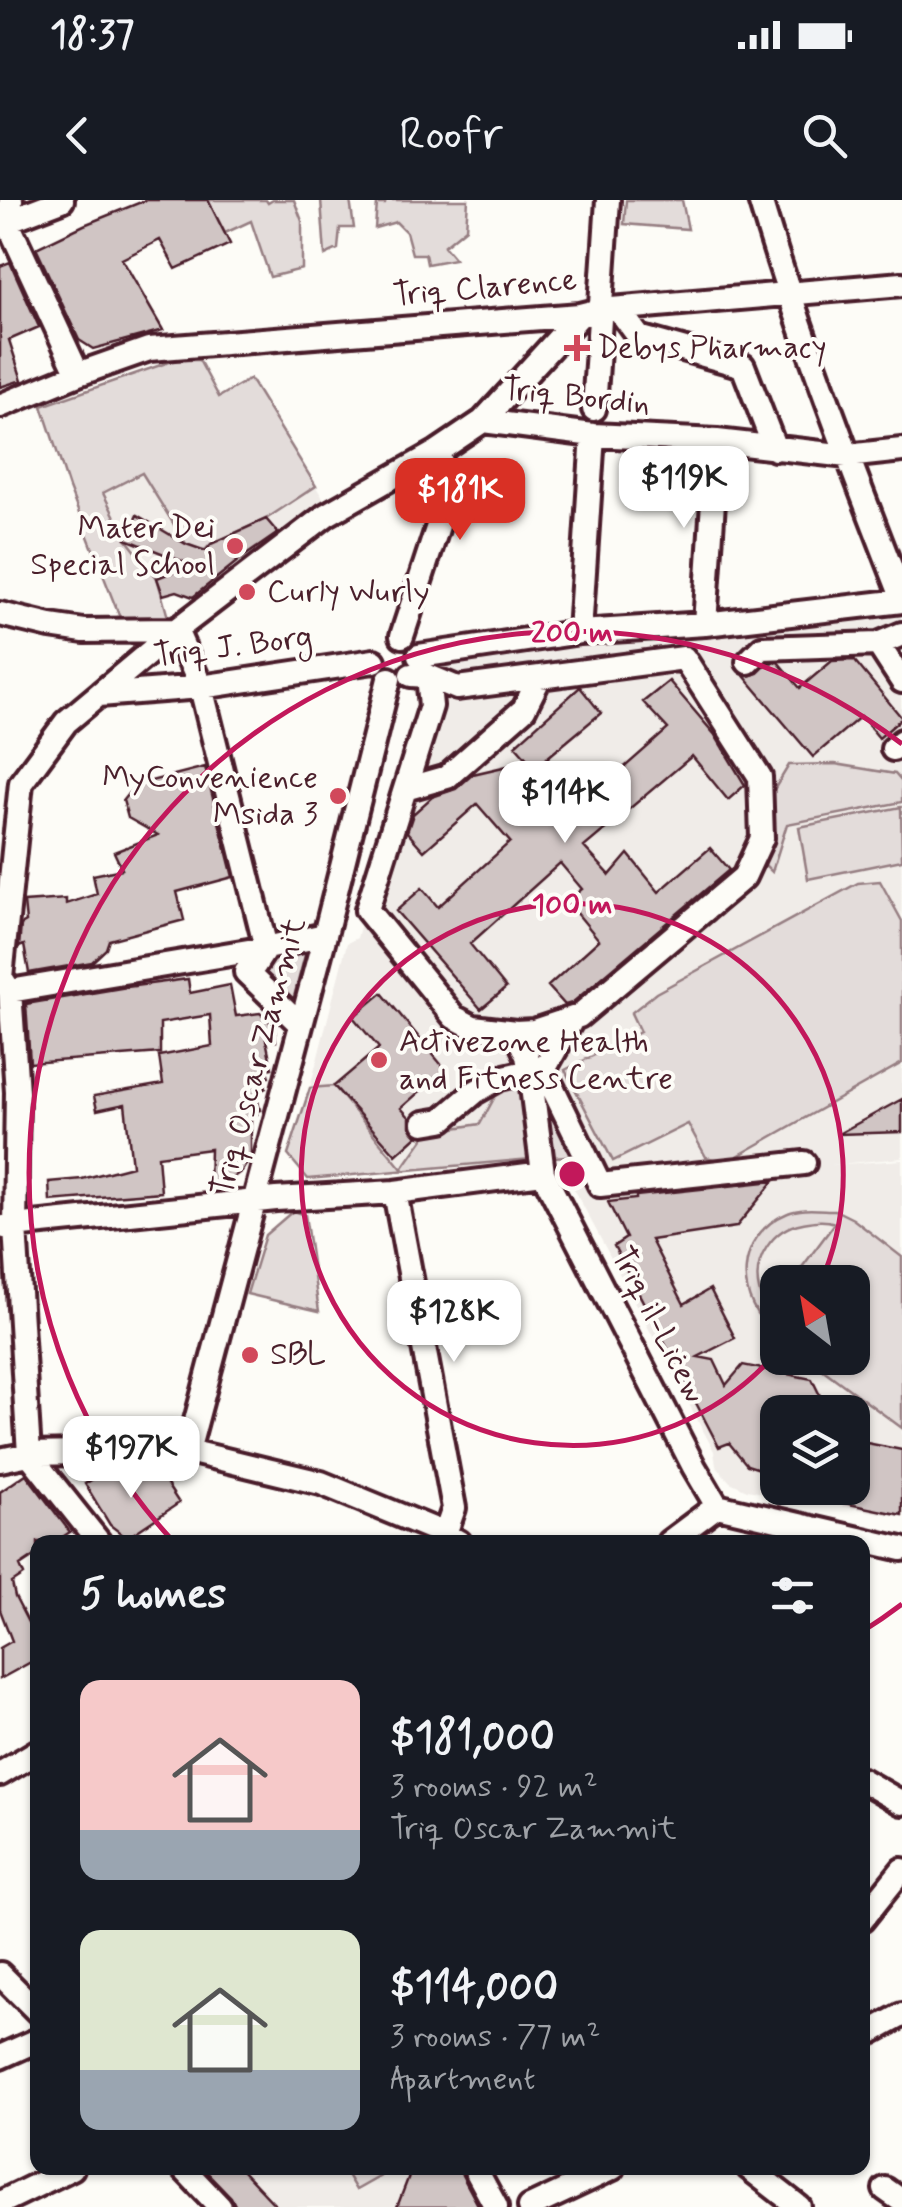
<!DOCTYPE html>
<meta charset="utf-8">
<style>
:root{--surface:#171b24;--page:#242831;--text:#f1f3f6;--muted:#9ea1a6;--accent:#d93025}
body{margin:0;font-family:Mynerve,sans-serif;background:var(--page);color:var(--text);height:100vh;display:flex;flex-direction:column;font-size:38px;white-space:nowrap}
*{box-sizing:border-box;margin:0}
p{font-size:32px;color:var(--muted)}
.icon{flex:none;width:55px;height:55px;fill:none;stroke:currentColor;stroke-width:2;stroke-linecap:round;stroke-linejoin:round}
.map{position:relative;flex:1;overflow:hidden}
.drawer{position:absolute;left:30px;top:1335px;width:840px;height:640px;display:flex;flex-direction:column;background:var(--surface);border-radius:20px;box-shadow:0 2px 8px #0004}
.drawer>*{flex:none}
.needle{width:65px;rotate:329deg}
.fabs{position:absolute;left:760px;top:1065px;display:grid;gap:20px}
.fabs a{display:grid;place-items:center;width:110px;height:110px;border-radius:20px;background:var(--surface);box-shadow:0 2px 8px #0004;font-size:50px}
.price{position:absolute;translate:-50% -85px;padding:0 22px;border-radius:20px;background:#fff;color:#222;font-size:32px;line-height:65px;filter:drop-shadow(0 2px 5px #0008)}
.price::after{content:'';position:absolute;left:50%;top:60px;width:30px;height:22px;margin-left:-15px;background:inherit;clip-path:polygon(0 0,100% 0,50% 100%)}
.price.selected{background:var(--accent);color:#fff}
ul{padding:0;list-style:none}
li{display:flex;align-items:center;gap:30px;height:250px;padding:0 50px}
li span{display:grid;place-items:center;flex:none;width:280px;height:200px;border-radius:20px;color:#555}
li>.icon{margin-inline-start:auto}
span .icon{width:120px;height:120px;fill:#fffc;stroke-width:1}
li b{font-size:42px}
h2{display:flex;justify-content:space-between;align-items:center;height:120px;padding:0 50px;font-size:42px}
.status{display:flex;justify-content:space-between;align-items:center;height:70px;padding:0 50px;background:var(--surface);direction:ltr}
.status svg{height:28px;fill:currentColor}
header{display:flex;justify-content:space-between;align-items:center;height:130px;padding:0 50px;background:var(--surface);font-size:45px;font-weight:600}
.map>svg:first-child{display:block}
</style>
<div class="status"><b>18:37</b><svg viewBox="0 0 49 12"><path d="M0 12V9h3v3zM5 12V6h3v6zM10 12V3h3v9zM15 12V0h3v12zM26 1h20v11H26zM47 4h2v5h-2z"/></svg></div>
<header><svg class="icon" aria-label="back" viewBox="0 0 24 24"><path d="M15 5l-7 7 7 7"/></svg>Roofr<svg class="icon" aria-label="search" viewBox="0 0 24 24"><circle cx="10" cy="10" r="6"/><path d="M15 15l6 6"/></svg></header>
<div class="map">
<svg width="902" height="2007" viewBox="0 0 902 2007">
<rect width="100%" height="100%" fill="#fdfcf7"/>
<filter id="ink" filterUnits="userSpaceOnUse"><feTurbulence type="fractalNoise" baseFrequency=".01" numOctaves="2"/><feDisplacementMap in="SourceGraphic" scale="20" xChannelSelector="R" yChannelSelector="G"/><feConvolveMatrix kernelMatrix="1 2 1 2 8 2 1 2 1" color-interpolation-filters="sRGB"/></filter>
<g filter="url(#ink)">
<path fill="#f0ece8" fill-rule="evenodd" d="M 264,202 L 329,308 L 218,376 L 171,373 L 157,378 L 126,339 L 102,294 Z
M 901,411 L 902,958 L 828,965 L 902,960 L 902,1317 L 747,1290 L 730,1282 L 716,1266 L 714,1251 L 556,955 L 308,979 L 288,955 L 310,888 L 347,743 L 357,738 L 420,506 L 409,484 L 425,462 ZM 778,1082 L 852,1082 L 852,1158 L 778,1158 ZM 778,1212 L 852,1212 L 852,1288 L 778,1288 Z
M 198,1968 L 464,1968 L 484,2007 L 236,2007 Z"/>
<path fill="#e3dcda" stroke="#967e82" stroke-width="2.5" d="M 208,0 L 266,0 L 268,3 L 273,0 L 294,0 L 302,21 L 302,69 L 270,77 L 251,21 L 225,33 Z
M 321,0 L 350,0 L 354,28 L 340,28 L 338,49 L 325,55 Z
M 386,0 L 468,0 L 466,28 L 444,46 L 455,59 L 427,64 L 425,54 L 412,54 L 406,32 L 396,22 L 375,28 L 377,4 L 385,4 Z
M 626,0 L 682,0 L 688,29 L 624,24 Z
M 175,160 L 199,160 L 219,197 L 250,179 L 316,286 L 266,319 L 211,344 L 205,350 L 200,350 L 186,344 L 142,273 L 103,293 L 126,339 L 157,378 L 169,421 L 122,423 L 69,288 L 42,206 Z
M 835,564 L 895,574 L 902,582 L 902,602 L 787,624 L 772,672 L 760,660 L 769,598 L 789,565 Z
M 901,607 L 902,660 L 808,679 L 799,627 Z
M 880,681 L 902,721 L 902,863 L 727,962 L 706,957 L 688,924 L 613,961 L 565,870 L 640,832 L 631,813 L 656,793 L 858,683 Z
M 306,751 L 291,808 L 258,772 L 262,759 Z
M 559,881 L 588,954 L 308,979 L 288,955 L 310,888 L 334,886 L 402,969 L 428,932 L 480,924 L 503,882 Z
M 835,1010 L 853,1019 L 902,1057 L 902,1228 L 807,1158 L 852,1158 L 852,1082 L 791,1082 L 835,1023 C 824,1019 814,1021 803,1023 C 772,1028 752,1060 759,1090 C 761,1098 764,1106 767,1113 L 777,1101 L 777,1135 C 733,1102 734,1035 788,1013 C 801,1007 821,1010 835,1010 Z
M 293,1011 L 305,1015 L 319,1111 L 247,1094 L 265,1035 Z
M 343,1968 L 395,1968 L 356,1990 Z"/>
<path fill="#d0c5c4" stroke="#4a1f2b" stroke-width="2.5" d="M 146,0 L 208,0 L 230,44 L 176,69 L 160,40 L 122,59 L 163,130 L 93,149 L 79,140 L 36,48 L 84,25 Z
M 10,62 L 39,127 L 9,140 L 22,180 L 0,187 L 0,66 Z
M 137,315 L 186,344 L 206,351 L 211,344 L 266,319 L 278,333 L 239,360 L 193,397 L 177,391 L 163,395 L 157,378 L 192,365 L 126,339 Z
M 854,460 L 902,518 L 879,538 L 861,516 L 813,557 L 745,477 L 758,473 L 768,463 L 778,462 L 800,488 L 832,461 Z
M 669,481 L 715,535 L 745,585 L 728,600 L 692,556 L 584,647 L 610,675 L 628,654 L 659,692 L 710,648 L 729,670 L 572,803 L 565,805 L 548,786 L 599,740 L 567,701 L 582,689 L 560,663 L 470,744 L 506,788 L 481,809 L 396,711 L 422,688 L 438,707 L 510,642 L 477,604 L 424,651 L 407,632 L 413,614 L 432,597 L 456,589 L 473,574 L 529,561 L 515,545 L 580,487 L 601,513 L 547,558 L 586,601 L 668,529 L 643,502 Z
M 205,567 L 233,677 L 177,692 L 184,720 L 109,740 L 106,749 L 92,762 L 29,773 L 24,745 L 19,747 L 21,725 L 26,722 L 24,702 L 66,699 L 66,704 L 97,694 L 93,675 L 122,669 L 114,652 L 158,635 L 128,618 L 123,600 L 135,585 Z
M 188,779 L 190,793 L 230,785 L 236,816 L 260,813 L 275,826 L 276,841 L 266,840 L 272,868 L 267,869 L 269,877 L 264,879 L 266,888 L 256,893 L 260,910 L 256,911 L 257,914 L 251,916 L 251,957 L 242,971 L 220,987 L 209,987 L 210,949 L 158,956 L 161,992 L 50,1001 L 49,982 L 82,979 L 132,966 L 125,904 L 97,910 L 94,896 L 163,884 L 159,856 L 212,846 L 210,815 L 160,823 L 160,853 L 30,863 L 26,804 L 127,787 Z
M 382,793 L 445,869 L 401,908 L 410,918 L 410,926 L 417,936 L 396,955 L 334,886 L 379,848 L 353,817 Z
M 902,899 L 902,932 L 838,934 Z
M 774,981 L 736,1027 L 651,1040 L 684,1104 L 710,1089 L 735,1138 L 698,1157 L 714,1160 L 726,1185 L 743,1165 L 812,1179 L 828,1212 L 778,1212 L 778,1275 L 747,1265 L 729,1243 L 719,1247 L 614,1046 L 626,1038 L 608,1002 L 636,999 L 636,996 Z
M 852,1240 L 902,1250 L 902,1315 L 800,1294 L 801,1288 L 852,1288 Z
M 26,1274 L 70,1332 L 55,1342 L 38,1342 L 38,1354 L 20,1366 L 24,1375 L 12,1383 L 15,1397 L 33,1432 L 38,1458 L 0,1479 L 0,1448 L 12,1441 L 0,1410 L 0,1292 Z
M 132,1276 L 164,1280 L 179,1303 L 127,1338 L 110,1325 L 85,1284 L 96,1277 Z
M 203,1968 L 240,1968 L 277,2007 L 236,2007 L 231,1997 Z
M 412,1968 L 460,1968 L 462,1975 L 479,2007 L 397,2007 Z"/>
<g fill="none" stroke-linecap="round" stroke-linejoin="round">
<g stroke="#4a1f2b" stroke-width="30">
<path id="minor" d="M 11,0 L 7,21 L 78,174
M 760,0 C 800,135 851,266 902,397
M 7,21 L 62,0
M 619,110 L 639,137 L 743,166 L 775,249
M 0,206 L 78,174 L 149,149 L 580,115 L 600,110 L 902,84
M 594,209 L 608,0
M 483,221 L 593,235 L 717,241 L 847,256 L 902,250
M 0,414 L 50,426 L 84,431 L 176,430
M 705,424 L 717,241
M 176,430 L 201,487 L 266,748 L 255,765 L 246,772 L 300,824
M 580,432 L 593,235
M 402,436 L 451,286 L 437,252
M 878,444 L 902,481
M 419,456 L 580,432 L 705,424 L 902,401
M 748,462 L 762,448 L 878,444 L 902,434
M 411,475 L 428,476 L 457,488 L 684,458 L 760,577 L 762,638 L 744,677 L 579,816 L 534,831 L 516,832 L 473,827 L 454,817 L 367,710 L 431,506 L 428,476
M 99,495 L 201,487 L 374,461
M 893,549 L 902,541
M 405,589 L 447,577 L 524,509 L 540,477
M 10,791 L 266,748 L 325,735
M 573,818 L 544,870 L 600,985 L 804,963
M 516,832 L 527,856 L 530,871 L 543,973 L 694,1267 L 717,1306
M 424,923 L 442,920 L 475,892 L 500,878 L 530,871
M 395,992 L 454,1308 L 445,1334
M 4,1027 L 276,999 L 395,992 L 543,973
M 188,1251 L 325,735 L 389,479
M 0,1260 L 29,1254 L 188,1251 L 321,1283 L 445,1334 L 459,1342
M 717,1306 L 902,1349
M 99,1342 L 29,1254 L 15,1027 L 17,892 L 10,791 L 1,777 L 21,583 L 66,522 L 176,430 L 326,315 L 437,252 L 483,221 L 580,115
M 669,1342 L 717,1306
M 0,1574 L 38,1551
M 862,1580 L 902,1603
M 862,1720 L 902,1670
M 0,1774 L 38,1812
M 862,1837 L 902,1815
M 0,1857 L 38,1840
M 183,1968 L 220,2007
M 475,1968 L 496,2007
M 749,1968 L 799,2007
M 885,1989 L 902,2001
M 0,2003 L 72,1968
M 530,2007 L 613,1968"/>
</g>
<use href="#minor" stroke="#fdfcf7" stroke-width="22"/>
</g>
</g>
<g fill="none" stroke="#c2185b" stroke-width="5">
<path d="M777 1152A271 271 0 1 1 821 1082"/>
<path d="M902 1404A542 542 0 0 1 863 1431M172 1340A542 542 0 0 1 902 544"/>
</g>
<g fill="#d1495b" stroke="#fdfcf7" stroke-width="4">
<path d="M572 133h10v10h10v10h-10v10h-10v-10h-10v-10h10z"/>
<circle cx="235" cy="346" r="10"/>
<circle cx="247" cy="392" r="10"/>
<circle cx="338" cy="596" r="10"/>
<circle cx="379" cy="860" r="10"/>
<circle cx="250" cy="1155" r="10"/>
</g>
<g text-anchor="middle" dominant-baseline="central" stroke-width="8" stroke-linejoin="round" paint-order="stroke">
<g font-size="32" fill="#4a1f2b" stroke="#fdfcf7">
<text transform="translate(485 88) rotate(-5)">Triq Clarence</text>
<text transform="translate(576 197) rotate(6)">Triq Bordin</text>
<text transform="translate(233 447) rotate(-7)">Triq J. Borg</text>
<text transform="translate(259 857) rotate(-75)">Triq Oscar Zammit</text>
<text transform="translate(658 1125) rotate(63)">Triq il-Liċew</text>
</g>
<g font-size="32" fill="#4a1f2b" stroke="#fdfcf7" text-anchor="start">
<text x="597" y="148">Debys Pharmacy</text>
<text x="215" y="328" text-anchor="end">Mater Dei<tspan x="215" dy="37">Special School</tspan></text>
<text x="267" y="392">Curly Wurly</text>
<text x="318" y="578" text-anchor="end">MyConvenience<tspan x="318" dy="37">Msida 3</tspan></text>
<text x="399" y="842">Activezone Health<tspan x="399" dy="37">and Fitness Centre</tspan></text>
<text x="270" y="1155">SBL</text>
</g>
</g>
<circle cx="572" cy="974" r="15" fill="#c2185b" stroke="#fdfcf7" stroke-width="5"/>
<g font-size="30" text-anchor="middle" font-weight="bold" fill="#c2185b" stroke="#fdfcf7" stroke-width="8" stroke-linejoin="round" paint-order="stroke">
<text x="572" y="442">200 m</text>
<text x="572" y="714">100 m</text>
</g>
</svg>
<div class="fabs">
<a><svg class="needle" viewBox="-14 -14 28 28"><path d="M0-13l5 13h-10z" fill="#e53935"/><path d="M0 13l5-13h-10z" fill="#9ea1a6"/></svg></a>
<a><svg class="icon" aria-label="layers" viewBox="0 0 24 24"><path d="M12 4l9 5-9 5-9-5zM3 14l9 5 9-5"/></svg></a>
</div>
<b class="price" style="left:684px;top:331px">$119K</b>
<b class="price selected" style="left:460px;top:343px">$181K</b>
<b class="price" style="left:565px;top:646px">$114K</b>
<b class="price" style="left:454px;top:1165px">$128K</b>
<b class="price" style="left:131px;top:1301px">$197K</b>
<section class="drawer">
<h2>5 homes<svg class="icon" aria-label="filters" viewBox="0 0 24 24"><path d="M4 7h16M4 17h16"/><circle cx="9" cy="7" r="2"/><circle cx="15" cy="17" r="2"/></svg></h2>
<ul>
<li><span style="background:linear-gradient(#f6c9c9 75%,#9aa5b1 0)"><svg class="icon" aria-label="home" viewBox="0 0 24 24"><path d="M3 11l9-7 9 7M6 9v11h12V9"/></svg></span><div><b>$181,000</b><p>3 rooms · 92 m²</p><p>Triq Oscar Zammit</p></div></li>
<li><span style="background:linear-gradient(#dfe7d0 70%,#9aa5b1 0)"><svg class="icon" aria-label="home" viewBox="0 0 24 24"><path d="M3 11l9-7 9 7M6 9v11h12V9"/></svg></span><div><b>$114,000</b><p>3 rooms · 77 m²</p><p>Apartment</p></div></li>
</ul>
</section>
</div>
